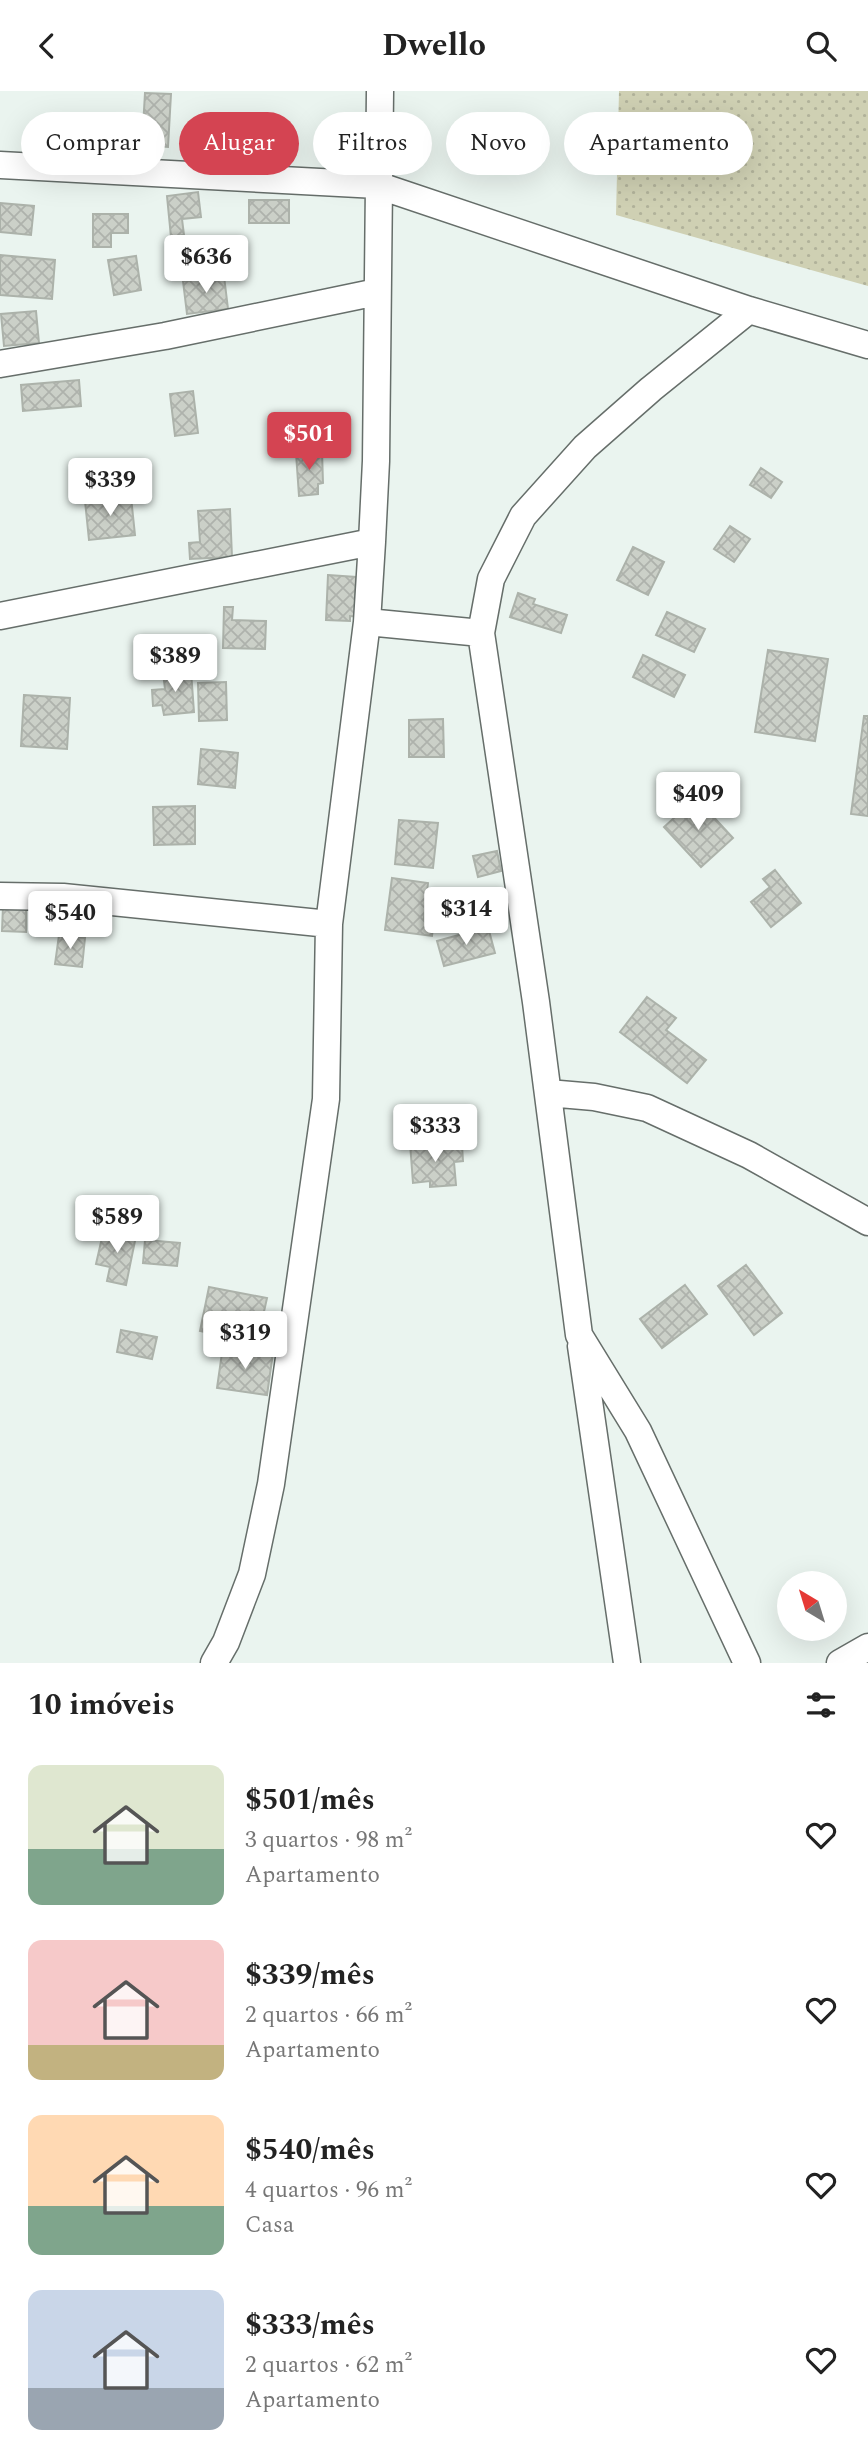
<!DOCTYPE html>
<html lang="pt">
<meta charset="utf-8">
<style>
:root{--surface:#fff;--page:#f2f2f2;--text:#222;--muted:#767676;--accent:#d44452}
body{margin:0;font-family:Spectral,serif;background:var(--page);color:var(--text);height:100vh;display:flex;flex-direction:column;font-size:26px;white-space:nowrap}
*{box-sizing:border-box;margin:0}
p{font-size:23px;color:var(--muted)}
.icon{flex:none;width:38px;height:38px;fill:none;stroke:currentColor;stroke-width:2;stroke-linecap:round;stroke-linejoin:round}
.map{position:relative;height:1572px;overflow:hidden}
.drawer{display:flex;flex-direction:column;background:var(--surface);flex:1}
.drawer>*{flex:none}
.top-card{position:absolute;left:21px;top:21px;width:826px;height:63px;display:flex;gap:14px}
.needle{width:46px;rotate:322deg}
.tools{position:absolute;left:777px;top:1480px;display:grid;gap:14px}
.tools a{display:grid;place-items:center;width:70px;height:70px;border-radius:50%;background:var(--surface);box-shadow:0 7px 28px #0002;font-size:35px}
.price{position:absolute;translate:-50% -60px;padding:0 16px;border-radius:7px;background:#fff;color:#222;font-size:23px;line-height:46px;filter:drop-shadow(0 2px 4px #0008)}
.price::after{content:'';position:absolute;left:50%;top:42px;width:21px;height:16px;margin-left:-10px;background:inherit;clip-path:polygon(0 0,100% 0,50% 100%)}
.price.selected{background:var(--accent);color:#fff}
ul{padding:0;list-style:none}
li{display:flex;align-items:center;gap:21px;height:175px;padding:0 28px}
li span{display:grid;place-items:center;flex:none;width:196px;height:140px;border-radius:14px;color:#555}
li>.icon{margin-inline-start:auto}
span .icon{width:84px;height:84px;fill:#fffc;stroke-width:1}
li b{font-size:30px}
h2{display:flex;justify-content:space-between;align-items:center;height:84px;padding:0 28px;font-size:30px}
.tag{padding:0 24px;border-radius:32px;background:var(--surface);box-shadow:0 7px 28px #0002;font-size:24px;line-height:63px}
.tag.selected{background:var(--accent);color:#fff}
header{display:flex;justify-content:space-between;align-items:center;height:91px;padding:0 28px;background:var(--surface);font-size:32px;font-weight:700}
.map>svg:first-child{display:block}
</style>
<header><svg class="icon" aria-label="back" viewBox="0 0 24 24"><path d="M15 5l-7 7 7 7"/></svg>Dwello<svg class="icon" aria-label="search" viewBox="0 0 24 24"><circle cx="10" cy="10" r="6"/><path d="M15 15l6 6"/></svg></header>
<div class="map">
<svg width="868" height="1572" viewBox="0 0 868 1572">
<defs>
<pattern id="grass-dots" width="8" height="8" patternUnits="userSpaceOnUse" patternTransform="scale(1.75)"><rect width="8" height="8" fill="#cfd0b3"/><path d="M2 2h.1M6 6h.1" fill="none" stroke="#b1b29a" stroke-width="1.8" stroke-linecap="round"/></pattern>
<pattern id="building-cross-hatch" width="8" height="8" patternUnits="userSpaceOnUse" patternTransform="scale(1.75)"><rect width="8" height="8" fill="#cbd0c8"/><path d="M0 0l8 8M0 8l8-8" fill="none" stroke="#aeb2ac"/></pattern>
</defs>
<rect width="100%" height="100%" fill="#eaf4ef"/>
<path fill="url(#grass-dots)" d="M 619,0 L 868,0 L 868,195 L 616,124 Z"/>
<path fill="url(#building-cross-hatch)" stroke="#acb2aa" stroke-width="2" d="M 145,2 L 171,3 L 168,56 L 142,54 Z
M 66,29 L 105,32 L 102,61 L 54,58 L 56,45 L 64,46 Z
M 198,101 L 201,126 L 182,128 L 184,144 L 171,146 L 167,105 Z
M 249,109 L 289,109 L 289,132 L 249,132 Z
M 0,112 L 34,115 L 31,144 L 0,141 Z
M 93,123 L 128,123 L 128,142 L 111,142 L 111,156 L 93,156 Z
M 0,164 L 55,169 L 52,208 L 0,204 Z
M 136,165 L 141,199 L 114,204 L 108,169 Z
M 224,185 L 228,218 L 187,223 L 183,190 Z
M 36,220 L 39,252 L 4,255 L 1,223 Z
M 79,289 L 81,315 L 23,320 L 21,294 Z
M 193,300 L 198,342 L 175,345 L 170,303 Z
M 322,360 L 323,392 L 318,393 L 318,403 L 299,405 L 296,362 Z
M 761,377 L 782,391 L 771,407 L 750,394 Z
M 131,406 L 135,444 L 89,449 L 85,410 Z
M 230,418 L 232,466 L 190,468 L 189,452 L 200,451 L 198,420 Z
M 730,435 L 750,448 L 734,471 L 714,458 Z
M 633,456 L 664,471 L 648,504 L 617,489 Z
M 328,484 L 356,486 L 355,508 L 365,508 L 364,526 L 350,525 L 350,530 L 326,529 Z
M 518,502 L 535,508 L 533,513 L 567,524 L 561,542 L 510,526 Z
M 224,516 L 233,516 L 232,529 L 266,530 L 265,558 L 223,557 Z
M 667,521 L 705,538 L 694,561 L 656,544 Z
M 768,559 L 828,568 L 815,650 L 755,641 Z
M 643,564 L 685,584 L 674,606 L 633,586 Z
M 191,580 L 194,621 L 164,624 L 162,614 L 153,615 L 152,599 L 165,598 L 163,582 Z
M 226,591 L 227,629 L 199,630 L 198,592 Z
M 24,604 L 70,607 L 67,658 L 21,655 Z
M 864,625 L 868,625 L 868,725 L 851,723 Z
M 443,628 L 444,666 L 409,666 L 409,629 Z
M 201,658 L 238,662 L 235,697 L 198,693 Z
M 696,707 L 733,747 L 701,776 L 664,736 Z
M 195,715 L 195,753 L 154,754 L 153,716 Z
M 399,729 L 438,732 L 433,777 L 395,773 Z
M 497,760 L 501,780 L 478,786 L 473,765 Z
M 775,779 L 801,812 L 771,836 L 751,811 L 770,796 L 763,788 Z
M 392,787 L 428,792 L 424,828 L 434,829 L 432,845 L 385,839 Z
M 499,802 L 505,825 L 464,835 L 459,811 Z
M 3,815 L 26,815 L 26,841 L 2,840 Z
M 488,836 L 495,862 L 444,875 L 437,850 Z
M 59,844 L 85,847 L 82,876 L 55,873 Z
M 647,906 L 676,927 L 666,939 L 706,969 L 687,992 L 620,941 Z
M 428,1050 L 428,1057 L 462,1054 L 463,1070 L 454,1071 L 456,1094 L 430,1096 L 430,1090 L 413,1092 L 410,1052 Z
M 104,1138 L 136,1145 L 126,1194 L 107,1190 L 110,1176 L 96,1173 Z
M 145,1149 L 180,1152 L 177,1175 L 143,1172 Z
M 746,1174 L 782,1222 L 754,1244 L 718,1195 Z
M 685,1194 L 707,1223 L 662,1257 L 640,1228 Z
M 209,1196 L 267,1207 L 257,1252 L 200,1240 Z
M 121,1239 L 157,1246 L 152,1268 L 117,1261 Z
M 223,1255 L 273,1262 L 267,1304 L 217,1297 Z"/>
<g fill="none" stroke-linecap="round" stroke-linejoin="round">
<g stroke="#666e6a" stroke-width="29">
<path id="street" d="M 0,74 L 377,94 L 749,219 L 868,254
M 0,273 L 165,245 L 377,201
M 0,525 L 372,451
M 367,531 L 481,542 L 536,911 L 579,1244 L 638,1340 L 747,1572
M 481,542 L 491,488 L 523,425 L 585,356 L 651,298 L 749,219
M 0,805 L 63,806 L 329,833
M 548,1002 L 594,1006 L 647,1017 L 749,1064 L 868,1131
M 581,1255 L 627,1572
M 214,1572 L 226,1551 L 252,1483 L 271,1393 L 326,1008 L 329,833 L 367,531 L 372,451 L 376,370 L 380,0
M 840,1572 L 868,1556"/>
</g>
<use href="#street" stroke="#fff" stroke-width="26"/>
</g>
</svg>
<div class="tools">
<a><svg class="needle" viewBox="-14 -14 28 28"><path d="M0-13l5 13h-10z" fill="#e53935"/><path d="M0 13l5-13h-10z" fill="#767676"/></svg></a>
</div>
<b class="price" style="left:206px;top:204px">$636</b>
<b class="price selected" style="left:309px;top:381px">$501</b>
<b class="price" style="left:110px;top:427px">$339</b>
<b class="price" style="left:175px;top:603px">$389</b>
<b class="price" style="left:698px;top:741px">$409</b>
<b class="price" style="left:466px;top:856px">$314</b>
<b class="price" style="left:70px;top:860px">$540</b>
<b class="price" style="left:435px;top:1073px">$333</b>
<b class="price" style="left:117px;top:1164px">$589</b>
<b class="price" style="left:245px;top:1280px">$319</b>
<div class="top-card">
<a class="tag">Comprar</a>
<a class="tag selected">Alugar</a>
<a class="tag">Filtros</a>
<a class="tag">Novo</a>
<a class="tag">Apartamento</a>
</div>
</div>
<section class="drawer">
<h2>10 imóveis<svg class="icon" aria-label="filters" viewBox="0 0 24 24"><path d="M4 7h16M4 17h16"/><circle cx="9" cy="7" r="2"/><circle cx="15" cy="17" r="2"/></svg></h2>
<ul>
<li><span style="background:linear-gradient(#dfe7d0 60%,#7fa58c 0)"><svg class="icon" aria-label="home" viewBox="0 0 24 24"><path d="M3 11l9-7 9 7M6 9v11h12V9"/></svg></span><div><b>$501/mês</b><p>3 quartos · 98 m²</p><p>Apartamento</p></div><svg class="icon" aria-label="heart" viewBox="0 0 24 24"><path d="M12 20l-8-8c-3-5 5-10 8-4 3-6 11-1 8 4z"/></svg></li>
<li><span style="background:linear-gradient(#f6c9c9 75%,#c2b280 0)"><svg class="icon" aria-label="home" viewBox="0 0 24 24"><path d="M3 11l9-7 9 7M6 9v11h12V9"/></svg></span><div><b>$339/mês</b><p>2 quartos · 66 m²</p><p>Apartamento</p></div><svg class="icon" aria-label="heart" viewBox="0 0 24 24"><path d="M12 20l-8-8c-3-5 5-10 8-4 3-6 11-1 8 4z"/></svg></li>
<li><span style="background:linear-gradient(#ffd9b3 65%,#7fa58c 0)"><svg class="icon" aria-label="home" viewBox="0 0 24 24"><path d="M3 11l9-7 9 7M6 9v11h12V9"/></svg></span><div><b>$540/mês</b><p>4 quartos · 96 m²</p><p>Casa</p></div><svg class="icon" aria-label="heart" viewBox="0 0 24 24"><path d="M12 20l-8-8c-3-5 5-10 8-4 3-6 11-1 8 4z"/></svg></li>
<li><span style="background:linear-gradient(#c9d6e8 70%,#9aa5b1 0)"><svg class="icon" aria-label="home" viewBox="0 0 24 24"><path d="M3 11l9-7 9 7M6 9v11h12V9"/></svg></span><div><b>$333/mês</b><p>2 quartos · 62 m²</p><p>Apartamento</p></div><svg class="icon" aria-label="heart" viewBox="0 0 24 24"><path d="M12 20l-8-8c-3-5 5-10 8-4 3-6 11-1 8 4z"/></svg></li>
</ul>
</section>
